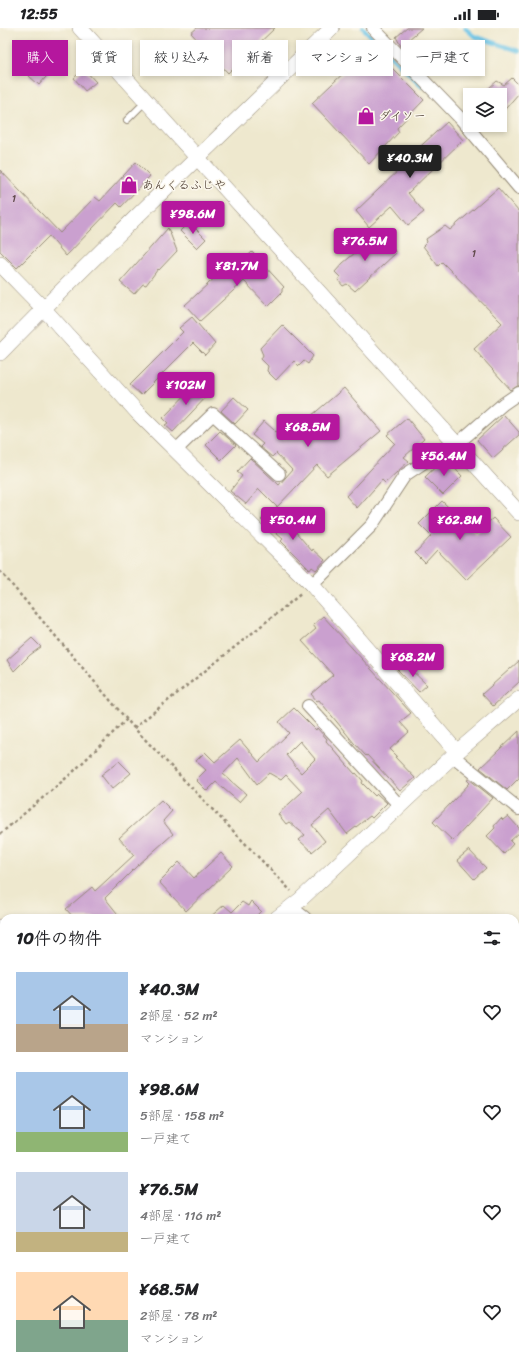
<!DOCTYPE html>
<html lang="ja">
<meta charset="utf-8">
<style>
:root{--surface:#fff;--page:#f2f2f2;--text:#202124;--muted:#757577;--accent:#b5179e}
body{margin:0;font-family:Sriracha,"Klee One",sans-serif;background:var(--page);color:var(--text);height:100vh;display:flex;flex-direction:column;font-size:15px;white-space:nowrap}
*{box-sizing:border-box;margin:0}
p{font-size:13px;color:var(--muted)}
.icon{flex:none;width:22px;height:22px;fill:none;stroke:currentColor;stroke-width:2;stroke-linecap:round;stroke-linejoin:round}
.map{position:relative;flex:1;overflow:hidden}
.side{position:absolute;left:0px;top:886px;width:519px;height:456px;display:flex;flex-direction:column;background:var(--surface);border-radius:12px 12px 0 0;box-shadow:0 2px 6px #0003}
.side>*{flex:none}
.guide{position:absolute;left:12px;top:12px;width:495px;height:36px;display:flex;gap:8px}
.tools{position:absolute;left:463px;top:60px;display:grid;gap:8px}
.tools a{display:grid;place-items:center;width:44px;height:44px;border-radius:0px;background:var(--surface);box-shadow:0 2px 6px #0003;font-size:20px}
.price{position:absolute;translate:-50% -34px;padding:0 9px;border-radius:4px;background:var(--accent);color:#fff;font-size:13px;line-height:26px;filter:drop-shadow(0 1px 2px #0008)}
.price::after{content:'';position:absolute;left:50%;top:24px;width:12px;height:9px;margin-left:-6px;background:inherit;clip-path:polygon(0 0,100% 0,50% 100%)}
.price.current{background:#222;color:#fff}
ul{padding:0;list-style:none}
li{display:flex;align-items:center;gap:12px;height:100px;padding:0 16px}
li span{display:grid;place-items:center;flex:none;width:112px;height:80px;border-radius:0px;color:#555}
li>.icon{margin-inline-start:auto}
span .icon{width:48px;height:48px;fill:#fffc;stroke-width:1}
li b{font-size:17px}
h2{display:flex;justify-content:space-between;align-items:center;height:48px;padding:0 16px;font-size:17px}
.chip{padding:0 14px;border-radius:0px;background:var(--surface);box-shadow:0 2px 6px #0003;font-size:14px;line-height:36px}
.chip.current{background:var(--accent);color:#fff}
.status{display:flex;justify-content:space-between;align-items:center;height:28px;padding:0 20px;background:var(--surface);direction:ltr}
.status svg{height:11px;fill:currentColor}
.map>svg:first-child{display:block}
</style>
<div class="status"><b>12:55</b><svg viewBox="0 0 49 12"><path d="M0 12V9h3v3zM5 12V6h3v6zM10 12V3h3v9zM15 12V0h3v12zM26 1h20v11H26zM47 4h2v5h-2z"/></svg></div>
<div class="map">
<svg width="519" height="1342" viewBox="0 0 519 1342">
<rect width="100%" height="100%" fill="#fbf7ec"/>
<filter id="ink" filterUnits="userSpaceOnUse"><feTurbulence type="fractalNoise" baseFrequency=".025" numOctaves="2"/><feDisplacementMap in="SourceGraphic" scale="8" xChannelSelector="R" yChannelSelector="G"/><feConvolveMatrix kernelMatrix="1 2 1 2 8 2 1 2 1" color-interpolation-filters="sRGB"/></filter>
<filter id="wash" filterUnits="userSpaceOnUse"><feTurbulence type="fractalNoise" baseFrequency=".012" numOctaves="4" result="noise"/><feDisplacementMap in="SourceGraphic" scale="16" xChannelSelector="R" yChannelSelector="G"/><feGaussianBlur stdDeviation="0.9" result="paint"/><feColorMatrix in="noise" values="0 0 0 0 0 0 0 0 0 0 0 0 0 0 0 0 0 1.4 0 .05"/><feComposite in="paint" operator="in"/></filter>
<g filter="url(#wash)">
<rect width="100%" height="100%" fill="#eee8ce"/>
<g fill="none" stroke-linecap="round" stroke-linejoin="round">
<path stroke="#6ac4e7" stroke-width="4" d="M 363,0 L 421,58
M 465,0 L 474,8 L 519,23
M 0,970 L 4,972
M 0,1015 L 4,1018
M 515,1182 L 519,1180"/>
</g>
<g id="blocks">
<path fill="#caa0cf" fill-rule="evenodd" d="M 197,0 L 275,0 L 228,45 L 191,5 Z
M 407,0 L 422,0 L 401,18 L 396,9 Z
M 25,18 L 52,42 L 39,57 L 29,48 L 34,43 L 17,28 Z
M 371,19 L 424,72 L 397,100 L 399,104 L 369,136 L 312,75 Z
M 84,41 L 96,54 L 85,63 L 74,50 Z
M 512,50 L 519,57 L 519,65 L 500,87 L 500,67 L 481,67 L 497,53 L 504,57 Z
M 447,94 L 463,112 L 408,165 L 424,184 L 408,197 L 392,178 L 369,199 L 356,183 L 402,139 L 400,137 Z
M 136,134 L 150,148 L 121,179 L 117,175 L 66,228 L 49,208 L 17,240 L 0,223 L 0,142 L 60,205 L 95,169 L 100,173 Z
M 498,160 L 519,184 L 519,357 L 511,362 L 474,321 L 502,295 L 442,234 L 438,238 L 423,218 L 427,214 L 426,211 L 445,198 L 450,202 Z
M 189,194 L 206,211 L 197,220 L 180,203 Z
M 168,200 L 177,223 L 159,242 L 158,241 L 146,257 L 143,256 L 134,266 L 120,254 Z
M 380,204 L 396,225 L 355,263 L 347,256 L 343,258 L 338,252 L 340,249 L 335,244 L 343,235 Z
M 252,224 L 284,259 L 282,261 L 282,264 L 268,278 L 244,253 L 200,293 L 185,277 L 220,245 L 224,250 Z
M 192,289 L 215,316 L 205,327 L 193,315 L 141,367 L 130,357 L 183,304 L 179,300 Z
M 282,297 L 313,328 L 308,336 L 304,333 L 299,338 L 294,333 L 276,352 L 267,343 L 268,338 L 261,331 L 263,327 L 260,320 Z
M 199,353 L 210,365 L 173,404 L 165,397 L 168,395 L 163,390 Z
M 344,360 L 381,403 L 327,448 L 317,437 L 277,479 L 259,461 L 246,476 L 230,463 L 242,448 L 237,444 L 250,430 L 279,457 L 292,442 L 276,425 L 272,429 L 260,419 L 263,416 L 252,407 L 264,393 L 284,411 Z
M 234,369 L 248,382 L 235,396 L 221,383 Z
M 504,387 L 519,404 L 519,407 L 493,430 L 477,412 Z
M 407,390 L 424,411 L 404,429 L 409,433 L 385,455 L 382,452 L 357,480 L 346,468 L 395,415 L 387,407 Z
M 220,403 L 236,417 L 221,432 L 206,417 Z
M 445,430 L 462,448 L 443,467 L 425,449 Z
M 442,473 L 476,506 L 493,490 L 511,509 L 466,552 L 437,522 L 425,535 L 415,525 L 431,508 L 419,496 Z
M 270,482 L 294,502 L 312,523 L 313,521 L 325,532 L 316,542 L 312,539 L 310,542 L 281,513 L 283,511 L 261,492 Z
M 323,588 L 411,685 L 400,694 L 409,704 L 390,721 L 397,728 L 395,729 L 415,750 L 400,763 L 367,727 L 366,728 L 354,715 L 319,672 L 317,673 L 311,666 L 333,647 L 302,613 L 316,601 L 313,597 Z
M 32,610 L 41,619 L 30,627 L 14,643 L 7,632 Z
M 519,633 L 519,654 L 493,678 L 482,666 Z
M 405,636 L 427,657 L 419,664 L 398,642 Z
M 294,680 L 316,702 L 317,700 L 327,711 L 326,713 L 355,746 L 356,745 L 363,753 L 362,755 L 375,768 L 377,766 L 387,775 L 372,790 L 370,788 L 347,806 L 329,782 L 312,797 L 325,813 L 312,824 L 299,812 L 305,807 L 289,794 L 286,796 L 278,786 L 302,764 L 286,747 L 281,752 L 269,745 L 257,756 L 238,730 L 223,746 L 246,766 L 239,774 L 216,754 L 207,763 L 196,752 L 206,742 L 196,733 L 205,724 L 215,734 L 240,712 L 259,734 L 260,733 L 289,705 L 279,694 ZM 300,713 L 315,731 L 301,745 L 286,727 Z
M 519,703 L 519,750 L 507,762 L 480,740 Z
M 119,733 L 131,745 L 112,761 L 101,747 Z
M 469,751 L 493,770 L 453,813 L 433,794 L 470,755 L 467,752 Z
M 161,772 L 172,783 L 163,793 L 173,806 L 137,838 L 105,870 L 121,890 L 74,890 L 66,881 L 92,859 L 95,863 L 134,827 L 119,810 Z
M 508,788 L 519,800 L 519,805 L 510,813 L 513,816 L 504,826 L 487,808 L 495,800 L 494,798 L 501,790 L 503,792 Z
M 469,822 L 486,840 L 474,851 L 457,832 Z
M 221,825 L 233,838 L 186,883 L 159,854 L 179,834 L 194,850 Z
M 251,873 L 261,883 L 254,890 L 209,890 L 224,877 L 232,884 L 242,874 L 248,878 Z"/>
</g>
</g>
<g filter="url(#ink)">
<use href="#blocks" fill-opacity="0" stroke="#948976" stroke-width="1"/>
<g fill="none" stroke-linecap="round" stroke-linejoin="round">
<g stroke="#948976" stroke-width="8">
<path id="service" d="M 127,92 L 146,73"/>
</g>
<g stroke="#948976" stroke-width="14">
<path id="minor" d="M 373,0 L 460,90 L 519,160
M 457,416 L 503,376 L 519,365
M 176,422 L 213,386 L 279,446
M 312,557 L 372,497 L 405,447 L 447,419 L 453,412
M 308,678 L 400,778
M 453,728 L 519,781
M 291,879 L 305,890
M 515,1075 L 519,1079
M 515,1320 L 519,1319
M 469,1338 L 474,1342
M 422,1342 L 438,1338"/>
</g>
<g stroke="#948976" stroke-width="16">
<path id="tertiary" d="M 80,0 L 519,485
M 0,236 L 43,280 L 138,385 L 312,557 L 457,724
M 0,325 C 108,214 221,107 332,0
M 277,890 L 300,872 L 457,724 L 519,671
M 0,899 L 4,911
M 0,1133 L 4,1129
M 140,1338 L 141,1342"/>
</g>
<g stroke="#948976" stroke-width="20">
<path id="primary" d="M 515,1234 L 519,1234
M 0,1272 L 4,1272"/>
</g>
<path stroke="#948976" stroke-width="2.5" stroke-dasharray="3 3" stroke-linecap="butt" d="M 0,543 L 134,700 L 291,863
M 134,700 L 302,565
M 0,806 L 72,745 L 127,691"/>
<use href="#service" stroke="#fff" stroke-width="6"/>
<use href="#minor" stroke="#fff" stroke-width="12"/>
<use href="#tertiary" stroke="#fff" stroke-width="15"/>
<use href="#primary" stroke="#fff" stroke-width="19"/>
</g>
</g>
<defs>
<g id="shop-bare" transform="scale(1.38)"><path d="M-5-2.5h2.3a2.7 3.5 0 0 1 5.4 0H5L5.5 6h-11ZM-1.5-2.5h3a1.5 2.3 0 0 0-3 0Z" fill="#b5179e" stroke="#fbf7ec" stroke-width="2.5" paint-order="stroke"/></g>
</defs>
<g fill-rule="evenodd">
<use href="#shop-bare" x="366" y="88"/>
<use href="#shop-bare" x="129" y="157"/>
</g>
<g text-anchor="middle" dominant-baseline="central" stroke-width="3" stroke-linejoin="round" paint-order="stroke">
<g font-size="10" fill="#5f484a">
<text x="14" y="171">1</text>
<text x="474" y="226">1</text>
</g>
<g font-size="12" fill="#3b2a1e" stroke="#fbf7ec" text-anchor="start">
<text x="379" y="88">ダイソー</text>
<text x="142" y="157">あんくるふじや</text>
</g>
</g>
</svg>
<div class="tools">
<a><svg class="icon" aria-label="layers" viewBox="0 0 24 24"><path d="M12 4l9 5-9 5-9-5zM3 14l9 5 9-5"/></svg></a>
</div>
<b class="price current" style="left:410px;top:151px">¥40.3M</b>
<b class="price" style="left:193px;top:207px">¥98.6M</b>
<b class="price" style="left:365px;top:234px">¥76.5M</b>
<b class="price" style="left:237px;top:259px">¥81.7M</b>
<b class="price" style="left:186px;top:378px">¥102M</b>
<b class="price" style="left:308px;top:420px">¥68.5M</b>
<b class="price" style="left:444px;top:449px">¥56.4M</b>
<b class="price" style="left:293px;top:513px">¥50.4M</b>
<b class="price" style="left:460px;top:513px">¥62.8M</b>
<b class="price" style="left:413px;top:650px">¥68.2M</b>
<div class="guide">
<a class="chip current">購入</a>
<a class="chip">賃貸</a>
<a class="chip">絞り込み</a>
<a class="chip">新着</a>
<a class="chip">マンション</a>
<a class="chip">一戸建て</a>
</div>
<section class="side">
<h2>10件の物件<svg class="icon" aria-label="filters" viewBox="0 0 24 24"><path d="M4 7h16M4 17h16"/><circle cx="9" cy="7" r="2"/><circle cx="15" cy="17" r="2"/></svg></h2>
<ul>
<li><span style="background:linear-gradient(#a9c7e8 65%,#b9a48a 0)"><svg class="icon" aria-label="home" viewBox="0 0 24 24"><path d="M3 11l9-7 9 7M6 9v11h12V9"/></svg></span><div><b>¥40.3M</b><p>2部屋 · 52 m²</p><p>マンション</p></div><svg class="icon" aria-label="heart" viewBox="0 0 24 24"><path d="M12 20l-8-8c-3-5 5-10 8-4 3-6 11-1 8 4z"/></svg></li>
<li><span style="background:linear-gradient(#a9c7e8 75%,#8fb573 0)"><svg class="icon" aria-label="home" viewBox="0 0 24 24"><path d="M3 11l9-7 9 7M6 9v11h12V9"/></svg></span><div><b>¥98.6M</b><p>5部屋 · 158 m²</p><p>一戸建て</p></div><svg class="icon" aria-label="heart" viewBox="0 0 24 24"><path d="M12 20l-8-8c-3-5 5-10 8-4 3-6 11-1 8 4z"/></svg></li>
<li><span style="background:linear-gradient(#c9d6e8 75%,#c2b280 0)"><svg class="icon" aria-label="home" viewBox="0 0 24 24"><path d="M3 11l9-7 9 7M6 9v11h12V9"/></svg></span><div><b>¥76.5M</b><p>4部屋 · 116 m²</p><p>一戸建て</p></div><svg class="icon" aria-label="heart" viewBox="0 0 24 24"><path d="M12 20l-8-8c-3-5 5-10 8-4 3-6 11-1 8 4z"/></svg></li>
<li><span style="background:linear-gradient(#ffd9b3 60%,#7fa58c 0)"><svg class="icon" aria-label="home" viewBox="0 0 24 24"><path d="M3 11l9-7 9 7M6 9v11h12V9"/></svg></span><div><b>¥68.5M</b><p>2部屋 · 78 m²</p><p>マンション</p></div><svg class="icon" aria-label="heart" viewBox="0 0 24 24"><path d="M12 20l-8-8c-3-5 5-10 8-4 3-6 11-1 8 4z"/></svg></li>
</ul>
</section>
</div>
